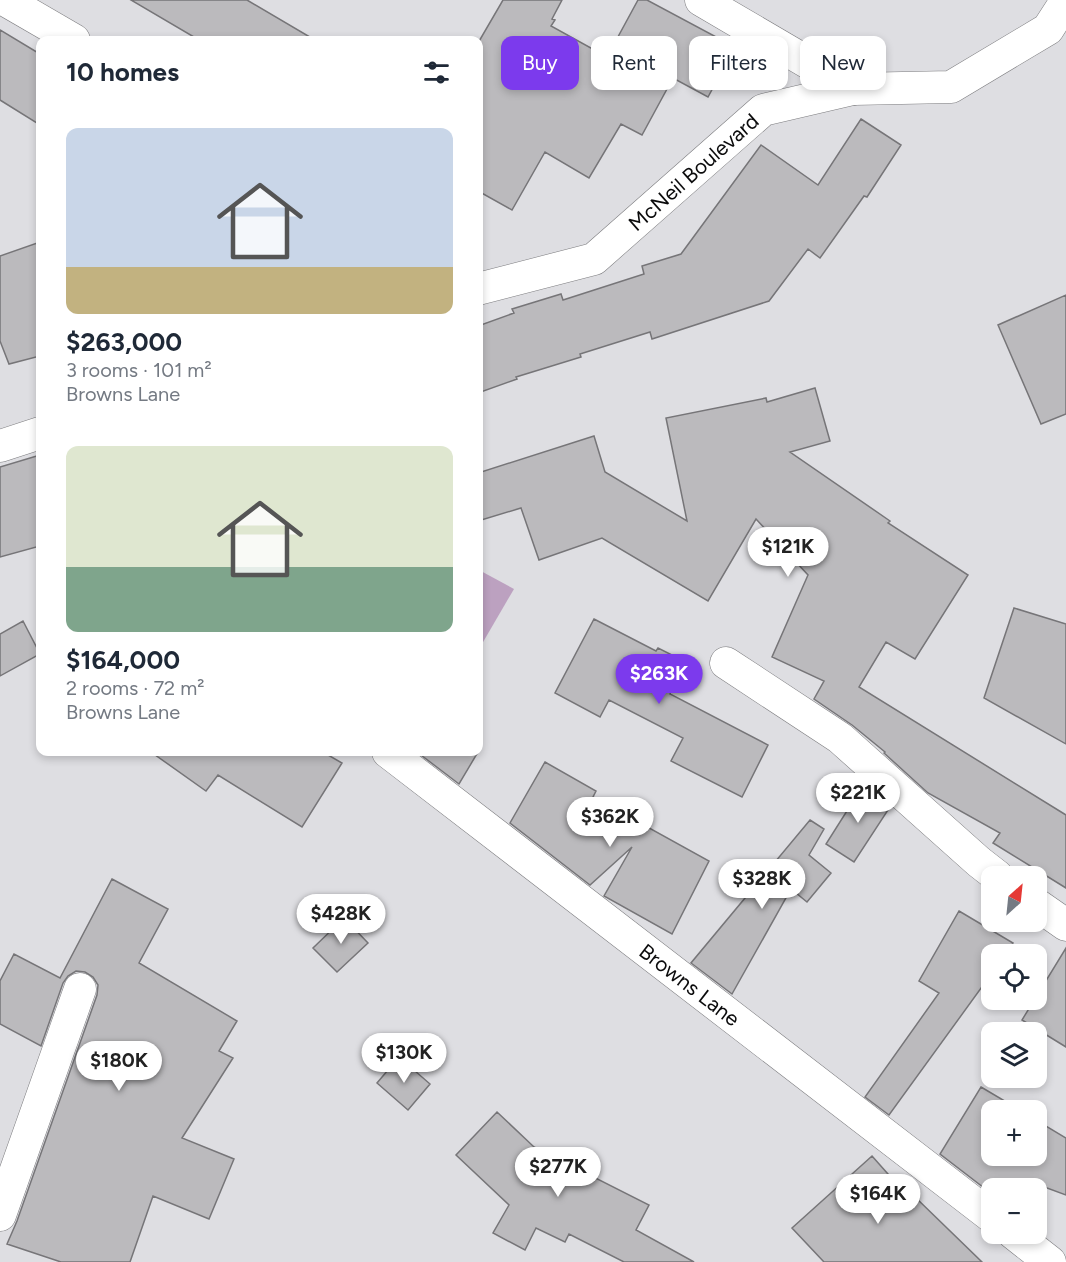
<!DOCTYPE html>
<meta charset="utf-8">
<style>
:root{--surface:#fff;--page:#f2f2f3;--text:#1f2937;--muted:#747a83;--accent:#7c3aed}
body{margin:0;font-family:Figtree,sans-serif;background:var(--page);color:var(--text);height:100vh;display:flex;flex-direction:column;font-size:22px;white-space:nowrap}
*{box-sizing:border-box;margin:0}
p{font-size:20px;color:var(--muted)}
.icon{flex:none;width:33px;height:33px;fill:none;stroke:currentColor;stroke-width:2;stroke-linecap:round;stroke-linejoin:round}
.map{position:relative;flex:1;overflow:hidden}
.side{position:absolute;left:36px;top:36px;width:447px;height:720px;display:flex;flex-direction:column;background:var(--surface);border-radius:12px;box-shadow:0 3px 9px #0003}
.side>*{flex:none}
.top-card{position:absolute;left:501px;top:36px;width:474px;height:54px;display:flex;gap:12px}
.needle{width:39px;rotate:27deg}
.buttons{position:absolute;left:981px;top:866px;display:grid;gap:12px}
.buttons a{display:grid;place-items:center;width:66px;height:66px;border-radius:12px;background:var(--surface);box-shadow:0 3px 9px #0003;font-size:30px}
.price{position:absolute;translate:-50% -51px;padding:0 14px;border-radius:21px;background:#fff;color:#222;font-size:20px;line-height:39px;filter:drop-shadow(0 2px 3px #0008)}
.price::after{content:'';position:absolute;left:50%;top:36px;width:18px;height:14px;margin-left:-9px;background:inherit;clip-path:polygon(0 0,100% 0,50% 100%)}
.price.active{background:var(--accent);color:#fff}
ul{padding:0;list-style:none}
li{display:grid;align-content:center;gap:12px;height:318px;padding:0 30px}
li span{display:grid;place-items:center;height:186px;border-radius:12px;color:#555}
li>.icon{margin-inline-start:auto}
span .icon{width:108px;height:108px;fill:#fffc;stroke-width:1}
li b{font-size:26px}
h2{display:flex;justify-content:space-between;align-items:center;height:72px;padding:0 30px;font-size:26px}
.chip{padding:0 21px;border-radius:12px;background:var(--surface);box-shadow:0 3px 9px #0003;font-size:21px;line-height:54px}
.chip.active{background:var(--accent);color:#fff}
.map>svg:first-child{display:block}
</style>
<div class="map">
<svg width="1066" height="1262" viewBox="0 0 1066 1262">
<rect width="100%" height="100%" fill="#dedee2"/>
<path fill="#bca1c0" d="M 479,570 L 514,589 L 479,649 Z"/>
<path fill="#bbbabd" stroke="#767578" stroke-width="1.5" d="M 131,0 L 247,0 L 315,40 L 199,40 Z
M 503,0 L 562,0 L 552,19 L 555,20 L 551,26 L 607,57 L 638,0 L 647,0 L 735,47 L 708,97 L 673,78 L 642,135 L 621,124 L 589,178 L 545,152 L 512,210 L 478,191 L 478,43 Z
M 0,30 L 40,54 L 40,125 L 0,100 Z
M 861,119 L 901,145 L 867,197 L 864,196 L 820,258 L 808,249 L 769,301 L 652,339 L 650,332 L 580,354 L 581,357 L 516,377 L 517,379 L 478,393 L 478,326 L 514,313 L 512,309 L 561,294 L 563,300 L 644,274 L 642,266 L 681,254 L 761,145 L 818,185 Z
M 40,242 L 40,356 L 9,364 L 0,341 L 0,256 Z
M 1066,295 L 1066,414 L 1041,424 L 998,325 Z
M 815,388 L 830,441 L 790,452 L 890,521 L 888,523 L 968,575 L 915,659 L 886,642 L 859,687 L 1066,815 L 1066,888 L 993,843 L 1000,833 L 928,793 L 884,753 L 885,752 L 852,725 L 814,699 L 824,681 L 772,657 L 808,575 L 756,519 L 708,601 L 602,538 L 539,560 L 521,508 L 478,521 L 478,473 L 594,436 L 605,472 L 687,521 L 666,418 L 766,398 L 767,402 Z
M 40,455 L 40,546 L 0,557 L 0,467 Z
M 1014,608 L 1066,624 L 1066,744 L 984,698 Z
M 594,619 L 656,651 L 658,648 L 686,662 L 670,694 L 768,745 L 742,797 L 671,761 L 683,738 L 609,700 L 600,717 L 555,693 Z
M 23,621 L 40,654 L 0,676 L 0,634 Z
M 151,752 L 323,752 L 342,763 L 302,827 L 218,775 L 206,791 Z
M 417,752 L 478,752 L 459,784 Z
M 545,762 L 596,791 L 593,797 L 709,861 L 672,934 L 604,896 L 632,847 L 590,885 L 510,823 Z
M 864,784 L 890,807 L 854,862 L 826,844 Z
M 810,820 L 824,829 L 809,855 L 831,873 L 807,902 L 791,889 L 732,994 L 691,963 Z
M 112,879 L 168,909 L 139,963 L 237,1021 L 219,1051 L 233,1058 L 182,1138 L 234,1159 L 209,1219 L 153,1196 L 130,1262 L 61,1262 L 7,1244 L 17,1221 L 97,995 L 98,985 L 93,977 L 85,972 L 76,971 L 68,976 L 63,983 L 41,1046 L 0,1024 L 0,981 L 14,954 L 60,978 Z
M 959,911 L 1013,943 L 1005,954 L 992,954 L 992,973 L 889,1115 L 865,1097 L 939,993 L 919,981 Z
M 344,918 L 368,943 L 337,972 L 313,948 Z
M 1066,948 L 1066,1047 L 1022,1020 Z
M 399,1057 L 430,1084 L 408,1110 L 377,1083 Z
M 981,1087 L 1020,1110 L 992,1110 L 992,1155 L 1036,1155 L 1036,1120 L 1066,1138 L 1066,1195 L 1028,1181 L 1023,1188 L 992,1188 L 992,1194 L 940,1154 Z
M 497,1112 L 534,1147 L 649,1205 L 636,1230 L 694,1262 L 624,1262 L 569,1234 L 565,1242 L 536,1228 L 525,1250 L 493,1233 L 509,1205 L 456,1155 Z
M 872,1156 L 912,1201 L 914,1196 L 982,1262 L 824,1262 L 792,1228 Z"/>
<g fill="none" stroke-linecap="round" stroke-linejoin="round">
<g stroke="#7c7c7f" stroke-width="33">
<g id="minor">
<path d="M 5,0 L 74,40"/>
<path d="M 701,0 L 853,89"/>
<path id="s1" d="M 478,289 L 594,259 L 763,110 L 853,89 L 951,87 L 1048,29 L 1066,1"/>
<path d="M 0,446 L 40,433"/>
<path d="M 726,663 L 840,738 L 979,862 L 997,876"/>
<path id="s2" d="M 388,752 L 992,1217"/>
<path d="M 1036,904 L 1066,925"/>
<path d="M 0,1215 L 80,989"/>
<path d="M 1013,1233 L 1050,1262"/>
</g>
</g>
<use href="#minor" stroke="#fff" stroke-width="32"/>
</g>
<g text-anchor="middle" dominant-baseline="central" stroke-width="5" stroke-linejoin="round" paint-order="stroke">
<g font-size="21" fill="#0b0b0c" stroke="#ebebef">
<text stroke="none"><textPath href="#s1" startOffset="252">McNeil Boulevard</textPath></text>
<text stroke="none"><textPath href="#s2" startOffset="381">Browns Lane</textPath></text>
</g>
</g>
</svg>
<div class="buttons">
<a><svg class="needle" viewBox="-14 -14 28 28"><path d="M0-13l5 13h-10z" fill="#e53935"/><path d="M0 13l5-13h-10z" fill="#747a83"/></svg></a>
<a><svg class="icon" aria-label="locate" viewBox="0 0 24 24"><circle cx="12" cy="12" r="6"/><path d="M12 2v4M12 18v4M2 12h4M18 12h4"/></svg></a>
<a><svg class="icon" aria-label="layers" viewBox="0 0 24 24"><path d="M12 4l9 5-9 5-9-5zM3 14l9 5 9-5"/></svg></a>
<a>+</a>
<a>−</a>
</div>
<b class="price" style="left:788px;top:578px">$121K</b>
<b class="price active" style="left:659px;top:705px">$263K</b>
<b class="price" style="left:858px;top:824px">$221K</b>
<b class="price" style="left:610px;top:848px">$362K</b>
<b class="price" style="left:762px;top:910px">$328K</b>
<b class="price" style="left:341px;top:945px">$428K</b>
<b class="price" style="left:404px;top:1084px">$130K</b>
<b class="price" style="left:119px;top:1092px">$180K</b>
<b class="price" style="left:558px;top:1198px">$277K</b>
<b class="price" style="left:878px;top:1225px">$164K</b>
<div class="top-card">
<a class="chip active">Buy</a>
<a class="chip">Rent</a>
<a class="chip">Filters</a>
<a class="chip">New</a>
</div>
<section class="side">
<h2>10 homes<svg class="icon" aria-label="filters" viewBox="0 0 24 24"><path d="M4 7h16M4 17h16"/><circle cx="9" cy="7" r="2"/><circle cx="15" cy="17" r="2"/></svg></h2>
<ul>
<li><span style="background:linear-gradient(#c9d6e8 75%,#c2b280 0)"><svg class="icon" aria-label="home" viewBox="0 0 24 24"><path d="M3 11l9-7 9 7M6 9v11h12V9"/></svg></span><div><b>$263,000</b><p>3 rooms · 101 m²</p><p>Browns Lane</p></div></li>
<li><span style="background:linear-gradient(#dfe7d0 65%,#7fa58c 0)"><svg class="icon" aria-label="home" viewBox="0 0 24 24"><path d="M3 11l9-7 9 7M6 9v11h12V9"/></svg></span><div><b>$164,000</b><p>2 rooms · 72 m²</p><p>Browns Lane</p></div></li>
</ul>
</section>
</div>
